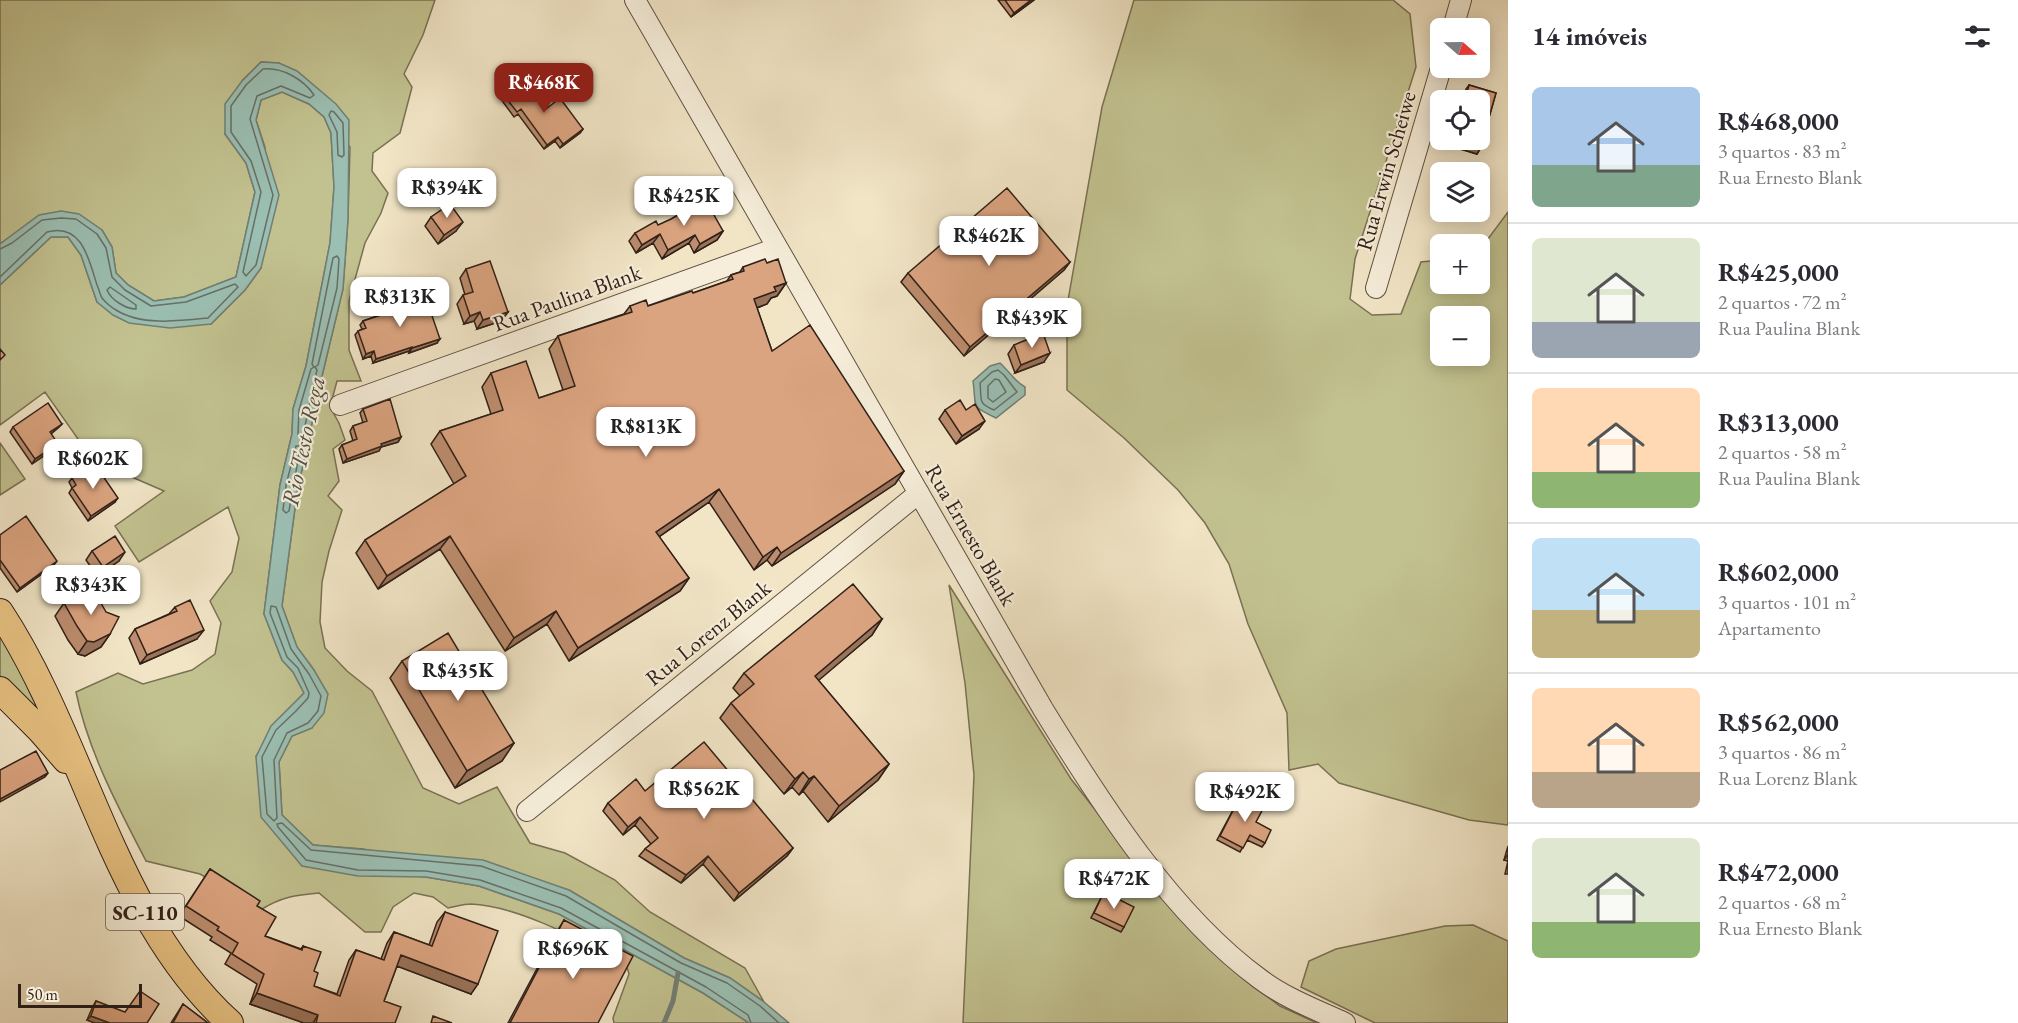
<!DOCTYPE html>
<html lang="pt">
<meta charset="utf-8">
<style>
:root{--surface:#fff;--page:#f7f7f7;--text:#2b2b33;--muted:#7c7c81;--line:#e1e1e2;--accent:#8f2418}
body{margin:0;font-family:"EB Garamond",serif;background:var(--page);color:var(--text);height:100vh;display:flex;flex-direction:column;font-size:22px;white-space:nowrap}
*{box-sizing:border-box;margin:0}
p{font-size:20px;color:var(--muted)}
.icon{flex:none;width:33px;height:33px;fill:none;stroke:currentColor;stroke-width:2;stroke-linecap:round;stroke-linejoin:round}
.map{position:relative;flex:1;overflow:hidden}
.side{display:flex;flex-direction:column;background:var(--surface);width:510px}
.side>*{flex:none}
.needle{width:39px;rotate:110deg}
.buttons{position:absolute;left:1430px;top:18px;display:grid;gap:12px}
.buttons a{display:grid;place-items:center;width:60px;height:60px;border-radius:9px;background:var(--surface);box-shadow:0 3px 15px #0003;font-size:30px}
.scale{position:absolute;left:18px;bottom:15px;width:124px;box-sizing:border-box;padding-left:6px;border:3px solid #312018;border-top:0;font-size:16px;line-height:21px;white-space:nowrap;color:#312018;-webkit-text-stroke:4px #f6eeda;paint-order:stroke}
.price{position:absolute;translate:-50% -51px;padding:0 14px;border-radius:12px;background:#fff;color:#222;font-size:20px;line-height:39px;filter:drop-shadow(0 2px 3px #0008)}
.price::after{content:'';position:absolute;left:50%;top:36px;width:18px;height:14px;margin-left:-9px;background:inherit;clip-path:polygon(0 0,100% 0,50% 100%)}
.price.selected{background:var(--accent);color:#fff}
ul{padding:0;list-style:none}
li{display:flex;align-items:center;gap:18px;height:150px;padding:0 24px}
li+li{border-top:2px solid var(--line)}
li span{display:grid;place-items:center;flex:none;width:168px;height:120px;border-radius:9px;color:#555}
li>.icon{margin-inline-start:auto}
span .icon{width:72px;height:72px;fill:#fffc;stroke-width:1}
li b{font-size:26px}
h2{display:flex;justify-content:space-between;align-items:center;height:72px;padding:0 24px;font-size:26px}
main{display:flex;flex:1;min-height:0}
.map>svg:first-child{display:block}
</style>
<main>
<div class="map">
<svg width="1508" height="1023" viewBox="0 0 1508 1023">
<rect width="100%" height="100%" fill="#f1e5c6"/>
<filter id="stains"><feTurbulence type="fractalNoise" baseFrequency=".00333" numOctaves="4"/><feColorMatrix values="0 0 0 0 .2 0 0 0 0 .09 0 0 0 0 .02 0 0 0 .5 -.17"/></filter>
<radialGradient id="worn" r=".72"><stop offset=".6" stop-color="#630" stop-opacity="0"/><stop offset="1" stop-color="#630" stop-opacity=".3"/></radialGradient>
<path fill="#c2c290" stroke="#7a7154" stroke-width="1.5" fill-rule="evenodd" d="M 0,0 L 435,0 L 423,35 L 404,74 L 412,87 L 400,133 L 373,153 L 372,171 L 388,193 L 381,213 L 365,243 L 349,301 L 349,350 L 361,381 L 337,381 L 330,407 L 339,423 L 345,440 L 333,449 L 339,481 L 328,496 L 342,510 L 329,551 L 322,582 L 320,622 L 325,648 L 347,671 L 372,691 L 423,788 L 459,804 L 497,787 L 530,843 L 565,853 L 615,880 L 650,912 L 745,968 L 764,1002 L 730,978 L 684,958 L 569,890 L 363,849 L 313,845 L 282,815 L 279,762 L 292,736 L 312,728 L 314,670 L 297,647 L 282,606 L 297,493 L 322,376 L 343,289 L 348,219 L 350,147 L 279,63 L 261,62 L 242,81 L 225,134 L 246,163 L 255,192 L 236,277 L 184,297 L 154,301 L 128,285 L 116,273 L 112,247 L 102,230 L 9,238 L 0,244 Z
M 1134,0 L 1393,0 L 1410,14 L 1416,67 L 1355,259 L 1350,299 L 1372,315 L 1401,314 L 1421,262 L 1440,260 L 1440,284 L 1479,284 L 1479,251 L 1508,212 L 1508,825 L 1469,820 L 1339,783 L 1318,764 L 1289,770 L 1287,713 L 1248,624 L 1229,564 L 1205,523 L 1178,490 L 1124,438 L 1067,390 L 1067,306 L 1102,107 ZM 1479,316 L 1479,356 L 1440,356 L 1440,316 Z
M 282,92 L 309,104 L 324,117 L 331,133 L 334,187 L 330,243 L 306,366 L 293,409 L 292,434 L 280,485 L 264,614 L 282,660 L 293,672 L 304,693 L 291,708 L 256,756 L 302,866 L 426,877 L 479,886 L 559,914 L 703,993 L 749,1023 L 614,1023 L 613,1018 L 629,974 L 626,964 C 583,942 520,906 471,904 C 463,904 455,907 448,908 L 433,897 L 414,893 L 393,907 L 381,932 L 365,932 L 319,893 C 295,895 282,897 262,909 L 200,874 L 146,861 C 118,807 88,751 76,692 L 118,673 L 143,684 L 192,670 L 215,654 L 221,623 L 210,601 L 232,572 L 239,538 L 228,507 L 139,562 L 115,526 L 164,491 L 118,471 L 85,449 L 45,392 L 0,425 L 0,285 L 51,237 L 68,237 L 81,255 L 97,302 L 211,324 L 245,290 L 261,268 L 265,147 L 256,120 L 261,100 Z
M 0,443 L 25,479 L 0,495 Z
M 949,585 L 1071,779 L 1157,888 L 1200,936 L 1244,979 L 1280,1006 L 1317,1023 L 963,1023 L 974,775 L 965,683 Z
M 4,634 L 51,719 L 27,704 L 0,677 L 0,638 Z
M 1473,925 L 1508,941 L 1508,1023 L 1375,1023 L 1301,987 L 1309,961 L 1336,949 L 1445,926 Z"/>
<path fill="#9bbfb3" stroke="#717f75" stroke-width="1.5" d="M 261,62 L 279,63 L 297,71 L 336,104 L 349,120 L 348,219 L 343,289 L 322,376 L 297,493 L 282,606 L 297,647 L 314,670 L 328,694 L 324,713 L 312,728 L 292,736 L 279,762 L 282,815 L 313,845 L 483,860 L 569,890 L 684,958 L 730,978 L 764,1002 L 789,1023 L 749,1023 L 703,993 L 559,914 L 479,886 L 426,877 L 358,876 L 302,866 L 261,817 L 256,757 L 271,726 L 304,693 L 293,672 L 282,660 L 264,614 L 280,485 L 292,434 L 293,409 L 306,366 L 330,243 L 334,187 L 331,133 L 324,117 L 309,104 L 282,92 L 261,100 L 256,120 L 279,195 L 261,268 L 245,290 L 211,324 L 170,328 L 129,323 L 113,315 L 97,302 L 81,255 L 68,237 L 51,237 L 0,285 L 0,244 L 39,215 L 61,211 L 79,214 L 102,230 L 112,247 L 116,273 L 128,285 L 154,301 L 184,297 L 236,277 L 255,192 L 246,163 L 225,134 L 225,104 L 242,81 Z
M 1000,363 C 1009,371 1014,381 1025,387 L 1025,395 L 996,418 C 969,405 977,408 973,381 L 990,366 Z"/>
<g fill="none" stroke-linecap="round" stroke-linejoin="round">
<path stroke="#667066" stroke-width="1.5" d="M 263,69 C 282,67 303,79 314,95 L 310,98 L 281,86 L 257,96 L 250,119 L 273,195 L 256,265 L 246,276 L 243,272 L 261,192 L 251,161 L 231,132 L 231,106 L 246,85 Z
M 331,111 L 334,112 L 343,123 L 344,155 L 342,157 L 338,155 L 337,132 L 329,115 Z
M 0,249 L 12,243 L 42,220 L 61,218 L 76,219 L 97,234 L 106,248 L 112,277 L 125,290 L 151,306 L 186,302 L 235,284 L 238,287 L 208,318 C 180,321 141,326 116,310 C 112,308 105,302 102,298 C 100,295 99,289 97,285 C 89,260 82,222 47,232 L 0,277
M 337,256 L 339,259 L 337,288 L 318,365 L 315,367 L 317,370 L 303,435 L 300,437 L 298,434 L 299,410 L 311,369 L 314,367 L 312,364 L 333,258 Z
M 110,287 L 136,305 L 136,309 C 126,309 111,300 107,290 Z
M 998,370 L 1004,375 L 1017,392 L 994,410 C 977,403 982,400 980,383 L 992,372 Z
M 995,379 L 999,380 L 1006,392 L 993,402 L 988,398 L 988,386 Z
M 296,446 L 299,446 L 300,449 L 289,511 L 286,513 L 283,510 L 286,485 Z
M 271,606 L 276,607 L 291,649 L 309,674 L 321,696 L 318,711 L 308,723 L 287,733 L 274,760 L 277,818 L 274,821 L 267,814 L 262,757 L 276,730 L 295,712 L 308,698 L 309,693 L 298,668 L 287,657 L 270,613 Z
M 751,1023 L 748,1015 L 706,987 L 561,908 L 480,880 L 426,871 L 358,870 L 306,860 L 278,827 L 277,824 L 282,823 L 311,850 L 481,866 L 566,896 L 681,963 L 727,983 L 760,1006 L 779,1023"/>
<path stroke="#717f75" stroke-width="5" d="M 664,1023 L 673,1001 L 678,973"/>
<g stroke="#615144" stroke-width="22">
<path id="minor" d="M 635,0 L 1043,709 C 1100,802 1171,914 1260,979 C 1285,998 1317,1010 1345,1023
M 1453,28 L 1461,0
M 1376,288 L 1441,68
M 340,405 L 777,248
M 527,811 L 919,493"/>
</g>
<g stroke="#312018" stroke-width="28">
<path id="major" d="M 0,612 C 85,741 113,917 230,1023
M 0,690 L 40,730 L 66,760"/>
</g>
<use href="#minor" stroke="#f6eeda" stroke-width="20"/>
<use href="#major" stroke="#e8c283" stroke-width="26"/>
</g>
<path fill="#bc8d6e" stroke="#312018" stroke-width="1.5" d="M 998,0 L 1034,0 L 1011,17 Z
M 1469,85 L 1496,93 L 1480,149 L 1477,154 L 1454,147 L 1457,140 L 1479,140 L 1479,100 L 1463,100 L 1466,89 Z
M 503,94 L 546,109 L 583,129 L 580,133 L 560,148 L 555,141 L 544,149 L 518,114 L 514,117 L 500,98 Z
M 431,217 L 456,231 L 438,244 L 425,226 Z
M 723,231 L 717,240 L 694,253 L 689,243 L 662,259 L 653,243 L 636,253 L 629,241 L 635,233 Z
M 1070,262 L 1064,270 L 964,356 L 901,282 L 908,273 Z
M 767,263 L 786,283 L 777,296 L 771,298 L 767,304 L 757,308 L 772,351 L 904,471 L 895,484 L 772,566 L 767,560 L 754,570 L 709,502 L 659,537 L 689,578 L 680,591 L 569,661 L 547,624 L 505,651 L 440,549 L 378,589 L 356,553 L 365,540 L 454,484 L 431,444 L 440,431 L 491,414 L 482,387 L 491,373 L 539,398 L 563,390 L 549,349 L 558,336 L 624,314 L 630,306 L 648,306 L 693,293 L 727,281 L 731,275 L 740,272 L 743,267 Z
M 466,269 L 508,312 L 501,321 L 477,329 L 474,321 L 464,324 L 457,304 L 463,295 L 465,295 L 460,278 Z
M 390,303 L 437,343 L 409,353 L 409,351 L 373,363 L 371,356 L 363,359 L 355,335 L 358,331 L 362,329 L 360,325 L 363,321 L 389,312 L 387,307 Z
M 1038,305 L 1056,323 L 1050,332 L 1033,333 L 1032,314 Z
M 1014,345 L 1044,362 L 1015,373 L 1008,354 Z
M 363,409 L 401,437 L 398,442 L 381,447 L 379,451 L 343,463 L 339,449 L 342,445 L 353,441 L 350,431 L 353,426 L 363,423 L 360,413 Z
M 945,410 L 979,429 L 956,444 L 939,419 Z
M 62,424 L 58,428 L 51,434 L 55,448 L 32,464 L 10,432 L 13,427 Z
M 72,478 L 115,502 L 88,521 L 69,493 L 72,488 L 69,482 Z
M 0,535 L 54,565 L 17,592 L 0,568 Z
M 92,551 L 119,561 L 97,576 L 86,560 Z
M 64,603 L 110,634 L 101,647 L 85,656 L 78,654 L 68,640 L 55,616 Z
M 175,607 L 197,639 L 140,664 L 129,638 L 135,629 L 169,614 Z
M 882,619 L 872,635 L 818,680 L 889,764 L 878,780 L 828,822 L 803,791 L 799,795 L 792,787 L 784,794 L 720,718 L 731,703 L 740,696 L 733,688 L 744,673 Z
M 402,661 L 514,743 L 502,761 L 455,788 L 390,678 Z
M 645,791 L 793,848 L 787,856 L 734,901 L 703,864 L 681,883 L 639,856 L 645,849 L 651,844 L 635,825 L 623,835 L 603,811 L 608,803 Z
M 1241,795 L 1256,822 L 1265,843 L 1262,847 L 1247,840 L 1240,852 L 1217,840 Z
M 1508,846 L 1508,874 L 1505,874 L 1508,861 L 1504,860 Z
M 210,869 L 257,906 L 265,936 L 301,949 L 303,946 L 314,971 L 314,986 L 337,994 L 349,960 L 356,950 L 381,959 L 387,943 L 394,932 L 429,945 L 437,922 L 445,912 L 471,994 L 397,966 L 384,1001 L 395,1023 L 304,1023 L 250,1004 L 257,984 L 225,964 L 231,953 L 210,940 L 212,937 L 179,916 Z
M 1104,892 L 1124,927 L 1121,932 L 1091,918 Z
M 564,920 L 598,1023 L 508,1023 L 556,933 Z
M 96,1001 L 147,1023 L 95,1023 L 87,1020 L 93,1006 Z
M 183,1004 L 208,1023 L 171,1023 Z"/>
<path fill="#99735a" stroke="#312018" stroke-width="1.5" d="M 1031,0 L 1034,0 L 1011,17 L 1014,13 Z
M 583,129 L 580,133 L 560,148 L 563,144 Z
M 558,137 L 555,141 L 544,149 L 547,145 Z
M 1457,143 L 1480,149 L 1477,154 L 1454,147 Z
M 463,222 L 456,231 L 438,244 L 444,235 Z
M 723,231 L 717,240 L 694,253 L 700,244 Z
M 660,234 L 653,243 L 636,253 L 642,245 Z
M 695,235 L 689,243 L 662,259 L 668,250 Z
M 1070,262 L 1064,270 L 964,356 L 970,347 Z
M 786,283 L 777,296 L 771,298 L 767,304 L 745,312 L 754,299 L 774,287 Z
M 480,312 L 474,321 L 464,324 L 470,316 Z
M 508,312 L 501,321 L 477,329 L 483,320 Z
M 1056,323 L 1050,332 L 1033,333 L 1039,324 Z
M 440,339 L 437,343 L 409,353 L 412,348 Z
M 412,347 L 409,351 L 373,363 L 376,359 Z
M 374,351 L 371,356 L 363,359 L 366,354 Z
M 1050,353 L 1044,362 L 1015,373 L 1021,365 Z
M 985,421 L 979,429 L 956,444 L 962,436 Z
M 62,424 L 58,428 L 47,437 L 50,432 Z
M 401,437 L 398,442 L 381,447 L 379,451 L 343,463 L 347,459 L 381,444 Z
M 58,444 L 55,448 L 32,464 L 35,459 Z
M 904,471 L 895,484 L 772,566 L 781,553 Z
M 719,489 L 709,502 L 647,545 L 656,532 Z
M 118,498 L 115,502 L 88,521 L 91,516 Z
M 450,536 L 440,549 L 378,589 L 387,576 Z
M 777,547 L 767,560 L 754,570 L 763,557 Z
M 125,552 L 119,561 L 97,576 L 103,567 Z
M 57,561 L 54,565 L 17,592 L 20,588 Z
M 689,578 L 680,591 L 569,661 L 578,648 Z
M 556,611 L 547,624 L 505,651 L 514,638 Z
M 882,619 L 872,635 L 805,692 L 815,676 Z
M 204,630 L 197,639 L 140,664 L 147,655 Z
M 110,634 L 101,647 L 85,656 L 78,654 L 87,641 Z
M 514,743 L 502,761 L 455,788 L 467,771 Z
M 889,764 L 878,780 L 828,822 L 839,806 Z
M 803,772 L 792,787 L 784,794 L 795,779 Z
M 48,773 L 45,777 L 0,802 L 0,799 Z
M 814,776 L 803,791 L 799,795 L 809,779 Z
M 640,817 L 635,825 L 623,835 L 628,827 Z
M 793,848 L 787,856 L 734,901 L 739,893 Z
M 1508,854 L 1508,861 L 1504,860 Z
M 708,856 L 703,864 L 681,883 L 686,875 Z
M 401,955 L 478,984 L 471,994 L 394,965 Z
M 257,993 L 318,1015 L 313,1023 L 304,1023 L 250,1004 Z
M 91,1016 L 110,1023 L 95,1023 L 87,1020 Z"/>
<path fill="#dba480" stroke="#312018" stroke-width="1.5" d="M 1005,0 L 1031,0 L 1014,13 Z
M 523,79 L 546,109 L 560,98 L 583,129 L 563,144 L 558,137 L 547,145 L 521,109 L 517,112 L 503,94 Z
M 1469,85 L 1496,93 L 1480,149 L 1457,143 L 1458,140 L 1479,140 L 1479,100 L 1465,100 Z
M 1007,188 L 1070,262 L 970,347 L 908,273 Z
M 705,199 L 723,231 L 700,244 L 695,235 L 668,250 L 660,234 L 642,245 L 635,233 L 656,221 L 658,225 L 671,219 Z
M 450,204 L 463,222 L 444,235 L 431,217 Z
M 765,259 L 767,263 L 778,259 L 786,283 L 774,287 L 776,291 L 754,299 L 772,351 L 810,325 L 904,471 L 781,553 L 777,547 L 763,557 L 719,489 L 656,532 L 689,578 L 578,648 L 556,611 L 514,638 L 450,536 L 387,576 L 365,540 L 466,476 L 440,431 L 503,410 L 491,373 L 526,361 L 539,398 L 575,386 L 558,336 L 632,312 L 630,306 L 646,300 L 648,306 L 692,291 L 693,293 L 733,279 L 731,275 L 744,271 L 743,267 Z
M 490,261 L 508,312 L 483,320 L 480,312 L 470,316 L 463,295 L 473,292 L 466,269 Z
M 419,293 L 423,305 L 428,304 L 440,339 L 412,348 L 412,347 L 376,359 L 374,351 L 366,354 L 358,331 L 366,328 L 363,321 L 393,311 L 390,303 Z
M 1056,304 L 1056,323 L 1039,324 L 1038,305 Z
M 1043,333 L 1050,353 L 1021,365 L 1014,345 Z
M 0,349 L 5,355 L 0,360 Z
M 390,399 L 401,437 L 381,444 L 382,446 L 347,459 L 342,445 L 357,439 L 353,426 L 367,421 L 363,409 Z
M 960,400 L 966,410 L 975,404 L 985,421 L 962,436 L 945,410 Z
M 48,403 L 62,424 L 50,432 L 58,444 L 35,459 L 13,427 Z
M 94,463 L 118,498 L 91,516 L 72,488 L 76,485 L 72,478 Z
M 26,516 L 57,561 L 20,588 L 0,560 L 0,535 Z
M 115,536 L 125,552 L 103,567 L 92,551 Z
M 853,584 L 882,619 L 815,676 L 889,764 L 839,806 L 814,776 L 809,779 L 803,772 L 795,779 L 731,703 L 754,684 L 744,673 Z
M 92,587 L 106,612 L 119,617 L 110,634 L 94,642 L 87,641 L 77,626 L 64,603 Z
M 190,600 L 204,630 L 147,655 L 135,629 L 177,611 L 175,607 Z
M 448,633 L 514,743 L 467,771 L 402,661 Z
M 704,742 L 793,848 L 739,893 L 708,856 L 686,875 L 645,849 L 658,838 L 640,817 L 628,827 L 608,803 L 636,779 L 645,791 Z
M 36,751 L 48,773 L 0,799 L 0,770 Z
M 1241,795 L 1264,807 L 1256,822 L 1271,830 L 1265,843 L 1250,835 L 1243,848 L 1220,836 Z
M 210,869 L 260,901 L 257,906 L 276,917 L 265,936 L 302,950 L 303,946 L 321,952 L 314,971 L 318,973 L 314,986 L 340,996 L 356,950 L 384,960 L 394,932 L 432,946 L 445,912 L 498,931 L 478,984 L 401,955 L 384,1001 L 401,1007 L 395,1023 L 316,1023 L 318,1015 L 257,993 L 264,974 L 232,954 L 238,943 L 217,930 L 219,927 L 186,906 Z
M 1104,892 L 1134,907 L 1124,927 L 1094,913 Z
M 564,920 L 633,956 L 598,1023 L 510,1023 Z
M 140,991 L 159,1004 L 147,1023 L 110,1023 L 91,1016 L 96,1001 L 125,1012 Z
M 183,1004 L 208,1023 L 173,1023 Z
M 433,1016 L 452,1023 L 431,1023 Z"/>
<g text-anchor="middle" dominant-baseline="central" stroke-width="4.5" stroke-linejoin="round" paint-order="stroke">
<rect fill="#f6eeda" stroke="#6c5e52" stroke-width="1.5" x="106" y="894" width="78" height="36" rx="4.5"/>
<g font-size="21" font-weight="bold" fill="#312018">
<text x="145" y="912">SC-110</text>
</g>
<g font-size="22" fill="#312018" stroke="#f6eeda">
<text transform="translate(1386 171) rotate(-74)">Rua Erwin Scheiwe</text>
<text transform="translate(567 298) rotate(-20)">Rua Paulina Blank</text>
<text transform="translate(971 535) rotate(60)">Rua Ernesto Blank</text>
<text transform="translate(708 633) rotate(-39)">Rua Lorenz Blank</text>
</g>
<g font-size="24" font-style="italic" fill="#515046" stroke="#f6eeda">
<text transform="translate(303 441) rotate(-78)">Rio Testo Rega</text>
</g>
</g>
<rect width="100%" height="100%" filter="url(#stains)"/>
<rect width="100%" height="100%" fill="url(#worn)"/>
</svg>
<div class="buttons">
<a><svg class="needle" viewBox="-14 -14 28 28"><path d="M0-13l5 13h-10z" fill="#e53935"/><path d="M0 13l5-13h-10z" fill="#7c7c81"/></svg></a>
<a><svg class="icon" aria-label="locate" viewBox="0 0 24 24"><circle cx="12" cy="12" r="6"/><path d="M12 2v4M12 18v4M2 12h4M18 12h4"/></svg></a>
<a><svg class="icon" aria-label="layers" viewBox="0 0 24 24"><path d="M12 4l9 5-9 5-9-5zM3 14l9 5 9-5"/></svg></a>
<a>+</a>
<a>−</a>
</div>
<div class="scale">50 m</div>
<b class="price selected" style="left:544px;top:114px">R$468K</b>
<b class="price" style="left:447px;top:219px">R$394K</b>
<b class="price" style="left:684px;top:227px">R$425K</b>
<b class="price" style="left:989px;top:267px">R$462K</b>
<b class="price" style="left:400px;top:328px">R$313K</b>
<b class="price" style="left:1032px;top:349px">R$439K</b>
<b class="price" style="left:646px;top:458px">R$813K</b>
<b class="price" style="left:93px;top:490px">R$602K</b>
<b class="price" style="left:91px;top:616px">R$343K</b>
<b class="price" style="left:458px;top:702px">R$435K</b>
<b class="price" style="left:704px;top:820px">R$562K</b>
<b class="price" style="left:1245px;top:823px">R$492K</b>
<b class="price" style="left:1114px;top:910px">R$472K</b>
<b class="price" style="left:573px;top:980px">R$696K</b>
</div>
<section class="side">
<h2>14 imóveis<svg class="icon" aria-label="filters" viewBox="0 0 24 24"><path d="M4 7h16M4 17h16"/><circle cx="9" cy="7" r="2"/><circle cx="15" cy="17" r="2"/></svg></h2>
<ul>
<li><span style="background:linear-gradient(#a9c7e8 65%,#7fa58c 0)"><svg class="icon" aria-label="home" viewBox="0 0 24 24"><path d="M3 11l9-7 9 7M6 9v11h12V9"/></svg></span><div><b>R$468,000</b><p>3 quartos · 83 m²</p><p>Rua Ernesto Blank</p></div></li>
<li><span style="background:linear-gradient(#dfe7d0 70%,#9aa5b1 0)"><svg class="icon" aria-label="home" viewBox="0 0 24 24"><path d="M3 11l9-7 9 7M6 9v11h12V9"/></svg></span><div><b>R$425,000</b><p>2 quartos · 72 m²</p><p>Rua Paulina Blank</p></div></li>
<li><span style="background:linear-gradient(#ffd9b3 70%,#8fb573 0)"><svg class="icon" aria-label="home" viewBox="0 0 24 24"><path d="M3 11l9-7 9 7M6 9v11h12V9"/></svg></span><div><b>R$313,000</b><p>2 quartos · 58 m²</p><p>Rua Paulina Blank</p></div></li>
<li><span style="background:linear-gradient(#bfe0f5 60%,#c2b280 0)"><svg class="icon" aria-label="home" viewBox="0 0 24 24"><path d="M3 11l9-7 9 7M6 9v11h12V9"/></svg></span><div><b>R$602,000</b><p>3 quartos · 101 m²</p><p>Apartamento</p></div></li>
<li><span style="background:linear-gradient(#ffd9b3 70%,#b9a48a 0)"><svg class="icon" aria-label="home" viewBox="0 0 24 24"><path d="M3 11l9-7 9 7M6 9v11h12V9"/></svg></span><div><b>R$562,000</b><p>3 quartos · 86 m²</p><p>Rua Lorenz Blank</p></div></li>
<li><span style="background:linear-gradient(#dfe7d0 70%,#8fb573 0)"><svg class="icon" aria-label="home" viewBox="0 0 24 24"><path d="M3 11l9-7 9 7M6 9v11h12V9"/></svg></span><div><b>R$472,000</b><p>2 quartos · 68 m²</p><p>Rua Ernesto Blank</p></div></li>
</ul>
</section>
</main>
